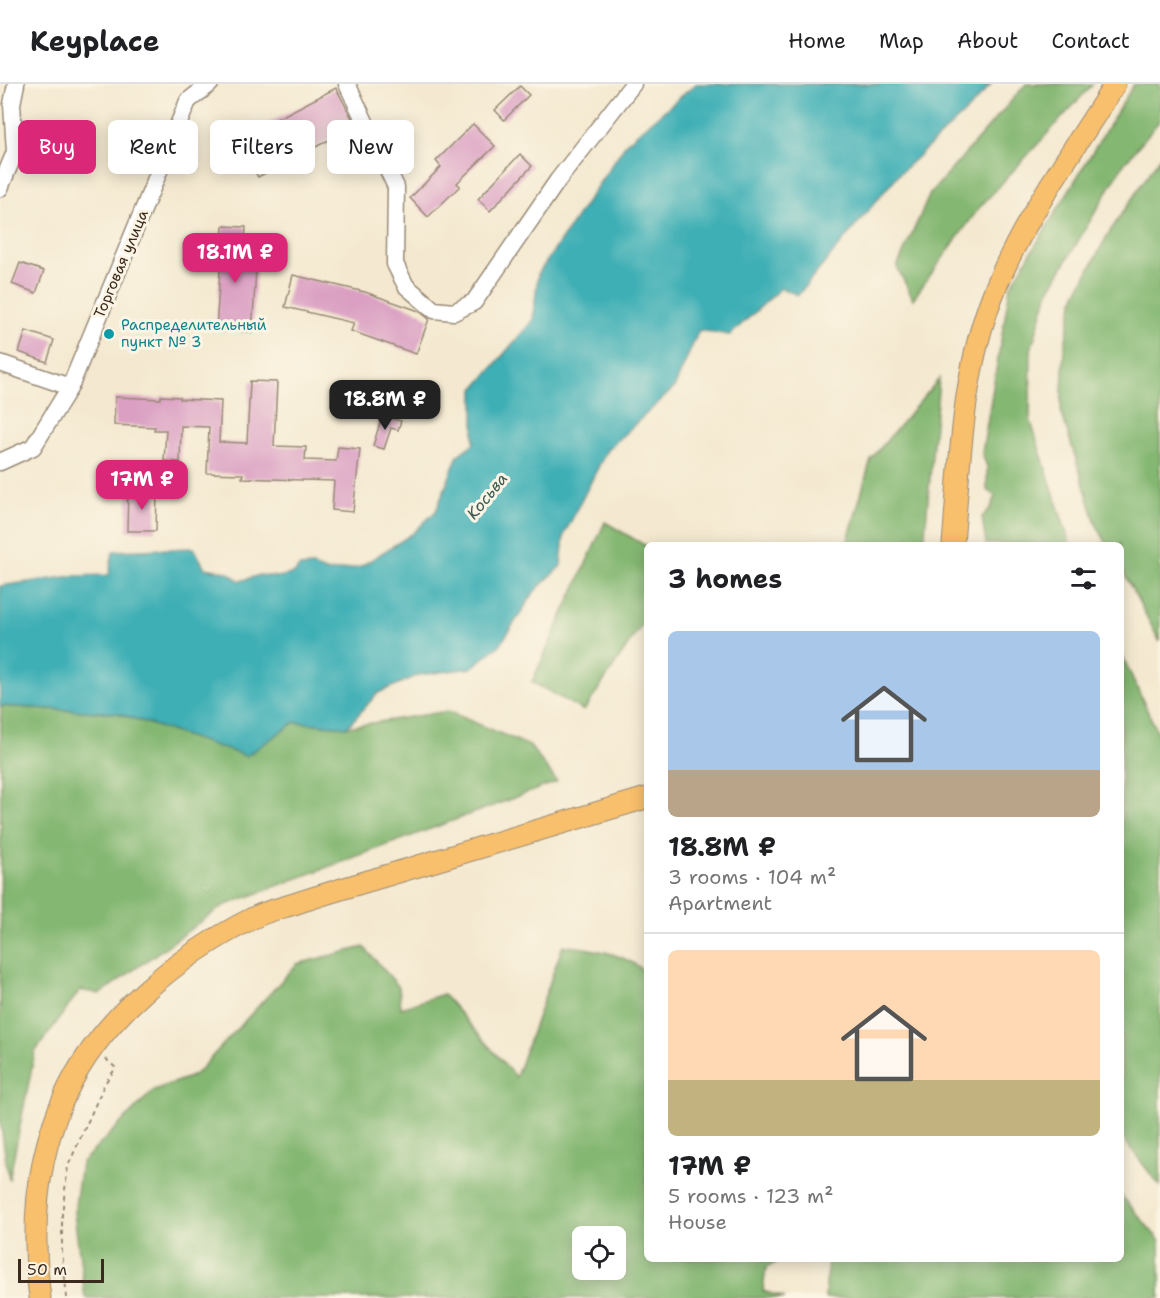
<!DOCTYPE html>
<meta charset="utf-8">
<style>
:root{--surface:#fff;--page:#f6f6f6;--text:#202124;--muted:#757577;--line:#e0e0e0;--accent:#db2777}
body{margin:0;font-family:"Shantell Sans",sans-serif;background:var(--page);color:var(--text);height:100vh;display:flex;flex-direction:column;font-size:22px;white-space:nowrap}
*{box-sizing:border-box;margin:0}
p{font-size:20px;color:var(--muted)}
.icon{flex:none;width:33px;height:33px;fill:none;stroke:currentColor;stroke-width:2;stroke-linecap:round;stroke-linejoin:round}
.map{position:relative;flex:1;overflow:hidden}
.sheet{position:absolute;left:644px;top:458px;width:480px;height:720px;display:flex;flex-direction:column;background:var(--surface);border-radius:9px;box-shadow:0 3px 15px #0003}
.sheet>*{flex:none}
.guide{position:absolute;left:18px;top:36px;width:536px;height:54px;display:flex;gap:12px}
.fabs{position:absolute;left:572px;top:1142px;display:grid;gap:12px}
.fabs a{display:grid;place-items:center;width:54px;height:54px;border-radius:9px;background:var(--surface);box-shadow:0 3px 15px #0003;font-size:30px}
.scale{position:absolute;left:18px;bottom:15px;width:86px;box-sizing:border-box;padding-left:6px;border:3px solid #3b2a1e;border-top:0;font-size:16px;line-height:21px;white-space:nowrap;color:#3b2a1e;-webkit-text-stroke:4px #fcf5e5;paint-order:stroke}
.price{position:absolute;translate:-50% -51px;padding:0 14px;border-radius:12px;background:var(--accent);color:#fff;font-size:20px;line-height:39px;filter:drop-shadow(0 2px 3px #0008)}
.price::after{content:'';position:absolute;left:50%;top:36px;width:18px;height:14px;margin-left:-9px;background:inherit;clip-path:polygon(0 0,100% 0,50% 100%)}
.price.on{background:#222;color:#fff}
ul{padding:0;list-style:none}
li{display:grid;align-content:center;gap:12px;height:318px;padding:0 24px}
li+li{border-top:2px solid var(--line)}
li span{display:grid;place-items:center;height:186px;border-radius:9px;color:#555}
li>.icon{margin-inline-start:auto}
span .icon{width:108px;height:108px;fill:#fffc;stroke-width:1}
li b{font-size:26px}
h2{display:flex;justify-content:space-between;align-items:center;height:72px;padding:0 24px;font-size:26px}
.pill{padding:0 21px;border-radius:9px;background:var(--surface);box-shadow:0 3px 15px #0003;font-size:21px;line-height:54px}
.pill.on{background:var(--accent);color:#fff}
header{display:flex;align-items:center;gap:36px;box-sizing:border-box;height:84px;padding:0 30px;background:var(--surface);border-bottom:2px solid var(--line)}
header strong{font-size:28px}
nav{display:flex;gap:33px;margin-inline-start:auto;font-size:21px}
.map>svg:first-child{display:block}
</style>
<header>
<strong>Keyplace</strong>
<nav><a>Home</a><a>Map</a><a>About</a><a>Contact</a></nav>
</header>
<div class="map">
<svg width="1160" height="1214" viewBox="0 0 1160 1214">
<rect width="100%" height="100%" fill="#fcf5e5"/>
<filter id="ink" filterUnits="userSpaceOnUse"><feTurbulence type="fractalNoise" baseFrequency=".0167" numOctaves="2"/><feDisplacementMap in="SourceGraphic" scale="12" xChannelSelector="R" yChannelSelector="G"/><feConvolveMatrix kernelMatrix="1 2 1 2 8 2 1 2 1" color-interpolation-filters="sRGB"/></filter>
<filter id="wash" filterUnits="userSpaceOnUse"><feTurbulence type="fractalNoise" baseFrequency=".008" numOctaves="4" result="noise"/><feDisplacementMap in="SourceGraphic" scale="24" xChannelSelector="R" yChannelSelector="G"/><feGaussianBlur stdDeviation="1.35" result="paint"/><feColorMatrix in="noise" values="0 0 0 0 0 0 0 0 0 0 0 0 0 0 0 0 0 1.4 0 .05"/><feComposite in="paint" operator="in"/></filter>
<g filter="url(#wash)">
<rect width="100%" height="100%" fill="#f4e9d0"/>
<path fill="#84b772" stroke="#607048" stroke-width="1.5" fill-rule="evenodd" d="M 1026,0 L 1093,0 L 979,124 L 913,215 L 897,183 L 930,110 Z
M 1134,0 L 1160,0 L 1160,36 L 1123,81 L 1048,208 L 1031,266 L 1030,335 L 1070,460 L 986,460 L 982,433 L 991,424 L 995,412 L 987,406 L 987,383 L 982,369 L 1010,203 Z
M 1160,73 L 1160,558 L 1121,484 L 1120,460 L 1107,460 L 1096,440 L 1061,327 L 1064,266 L 1074,214 L 1107,152 Z
M 939,295 L 924,460 L 847,460 L 871,375 Z
M 605,438 L 646,462 L 646,534 L 584,627 L 532,598 Z
M 1121,569 L 1160,654 L 1160,1102 L 1121,1052 Z
M 1,622 L 117,629 L 246,672 L 295,638 L 347,643 L 448,627 L 530,662 L 557,698 L 223,822 L 100,910 L 80,906 L 35,968 L 9,1096 L 0,1036 Z
M 563,861 C 593,866 623,867 646,889 L 646,1174 L 783,1175 L 766,1184 L 763,1207 L 785,1214 L 85,1214 L 74,1129 L 81,1079 L 154,1006 L 195,991 L 297,880 L 364,863 L 399,903 L 401,924 L 443,910 L 516,993 ZM 582,1152 L 615,1152 L 615,1185 L 582,1185 Z
M 1121,1111 L 1160,1157 L 1160,1214 L 825,1214 L 828,1175 L 1120,1174 Z"/>
<path fill="#3dafb5" stroke="#3c6c6a" stroke-width="1.5" d="M 696,0 L 991,0 L 971,23 L 898,91 L 798,211 L 781,204 L 730,251 L 699,246 L 674,304 L 607,366 L 564,451 L 561,482 L 535,507 L 500,561 L 471,584 L 419,591 L 378,609 L 347,643 L 295,638 L 246,672 L 117,629 L 0,622 L 0,502 L 73,492 L 109,491 L 113,467 L 194,464 L 205,484 L 227,488 L 240,497 L 260,491 L 278,493 L 295,489 L 299,483 L 313,482 L 328,488 L 360,483 L 412,450 L 436,427 L 458,371 L 474,359 L 474,305 L 533,236 L 538,190 L 627,58 Z"/>
<g id="blocks">
<path fill="#da9fc2" d="M 520,2 L 529,11 L 504,36 L 495,26 Z
M 336,4 L 356,42 L 258,93 L 238,55 Z
M 473,40 L 495,62 L 457,99 L 460,102 L 428,133 L 410,114 L 441,83 L 436,77 Z
M 520,70 L 532,82 L 490,127 L 478,115 Z
M 223,142 L 246,143 L 243,184 L 256,185 L 252,248 L 216,246 Z
M 20,179 L 44,187 L 36,209 L 12,200 Z
M 293,191 L 365,208 L 419,227 L 429,235 L 416,270 L 351,247 L 354,239 L 285,223 Z
M 26,247 L 54,256 L 47,278 L 19,268 Z
M 250,297 L 277,298 L 274,362 L 306,363 L 305,376 L 336,377 L 338,363 L 360,365 L 353,428 L 332,426 L 334,397 L 242,394 L 243,390 L 207,389 L 209,343 L 181,342 L 180,378 L 164,377 L 166,346 L 154,346 L 155,343 L 114,341 L 115,313 L 161,315 L 161,312 L 180,313 L 180,315 L 221,317 L 219,358 L 247,359 Z
M 382,332 L 401,337 L 398,346 L 391,344 L 384,365 L 373,362 Z
M 128,407 L 157,408 L 156,447 L 127,447 Z"/>
</g>
</g>
<g filter="url(#ink)">
<use href="#blocks" fill-opacity="0" stroke="#988a77" stroke-width="1.5"/>
<g fill="none" stroke-linecap="round" stroke-linejoin="round">
<g stroke="#988a77" stroke-width="19">
<path id="minor" d="M 347,0 L 396,103 L 395,180 L 406,202 L 434,226 L 454,228 L 474,218 L 558,96 L 633,0
M 0,104 L 15,68 L 12,20 L 16,0
M 0,279 L 70,303
M 0,378 L 33,363 L 70,303 L 188,17 L 210,0"/>
</g>
<g stroke="#988a77" stroke-width="23">
<path id="major" d="M 953,460 C 960,378 962,291 992,213 C 1020,140 1073,67 1115,0
M 40,1214 C 31,1145 36,1073 66,1009 C 101,933 181,870 255,833 C 267,827 281,824 294,820 C 324,810 355,801 385,792 C 472,766 559,740 646,714"/>
</g>
<path stroke="#988a77" stroke-width="2" stroke-dasharray="4.5 4.5" stroke-linecap="butt" d="M 67,1214 L 62,1167 L 62,1130 L 68,1082 L 105,999 L 116,984 L 106,975"/>
<use href="#minor" stroke="#fff" stroke-width="16"/>
<use href="#major" stroke="#f8bf6c" stroke-width="21"/>
</g>
</g>
<circle fill="#0f9aa8" stroke="#fcf5e5" stroke-width="2" cx="109" cy="250" r="6"/>
<g text-anchor="middle" dominant-baseline="central" stroke-width="6" stroke-linejoin="round" paint-order="stroke">
<g font-size="15" fill="#3b2a1e" stroke="#fcf5e5">
<text transform="translate(121 180) rotate(-67)">Торговая улица</text>
</g>
<g font-size="15" fill="#0d838f" stroke="#fcf5e5" text-anchor="start">
<text x="121" y="241">Распределительный<tspan x="121" dy="17">пункт № 3</tspan></text>
</g>
<g font-size="16" font-style="italic" fill="#3c5953" stroke="#fcf5e5">
<text transform="translate(487 412) rotate(-51)">Косьва</text>
</g>
</g>
</svg>
<div class="fabs">
<a><svg class="icon" aria-label="locate" viewBox="0 0 24 24"><circle cx="12" cy="12" r="6"/><path d="M12 2v4M12 18v4M2 12h4M18 12h4"/></svg></a>
</div>
<div class="scale">50 m</div>
<b class="price" style="left:235px;top:200px">18.1M ₽</b>
<b class="price on" style="left:385px;top:347px">18.8M ₽</b>
<b class="price" style="left:142px;top:427px">17M ₽</b>
<div class="guide">
<a class="pill on">Buy</a>
<a class="pill">Rent</a>
<a class="pill">Filters</a>
<a class="pill">New</a>
</div>
<section class="sheet">
<h2>3 homes<svg class="icon" aria-label="filters" viewBox="0 0 24 24"><path d="M4 7h16M4 17h16"/><circle cx="9" cy="7" r="2"/><circle cx="15" cy="17" r="2"/></svg></h2>
<ul>
<li><span style="background:linear-gradient(#a9c7e8 75%,#b9a48a 0)"><svg class="icon" aria-label="home" viewBox="0 0 24 24"><path d="M3 11l9-7 9 7M6 9v11h12V9"/></svg></span><div><b>18.8M ₽</b><p>3 rooms · 104 m²</p><p>Apartment</p></div></li>
<li><span style="background:linear-gradient(#ffd9b3 70%,#c2b280 0)"><svg class="icon" aria-label="home" viewBox="0 0 24 24"><path d="M3 11l9-7 9 7M6 9v11h12V9"/></svg></span><div><b>17M ₽</b><p>5 rooms · 123 m²</p><p>House</p></div></li>
</ul>
</section>
</div>
